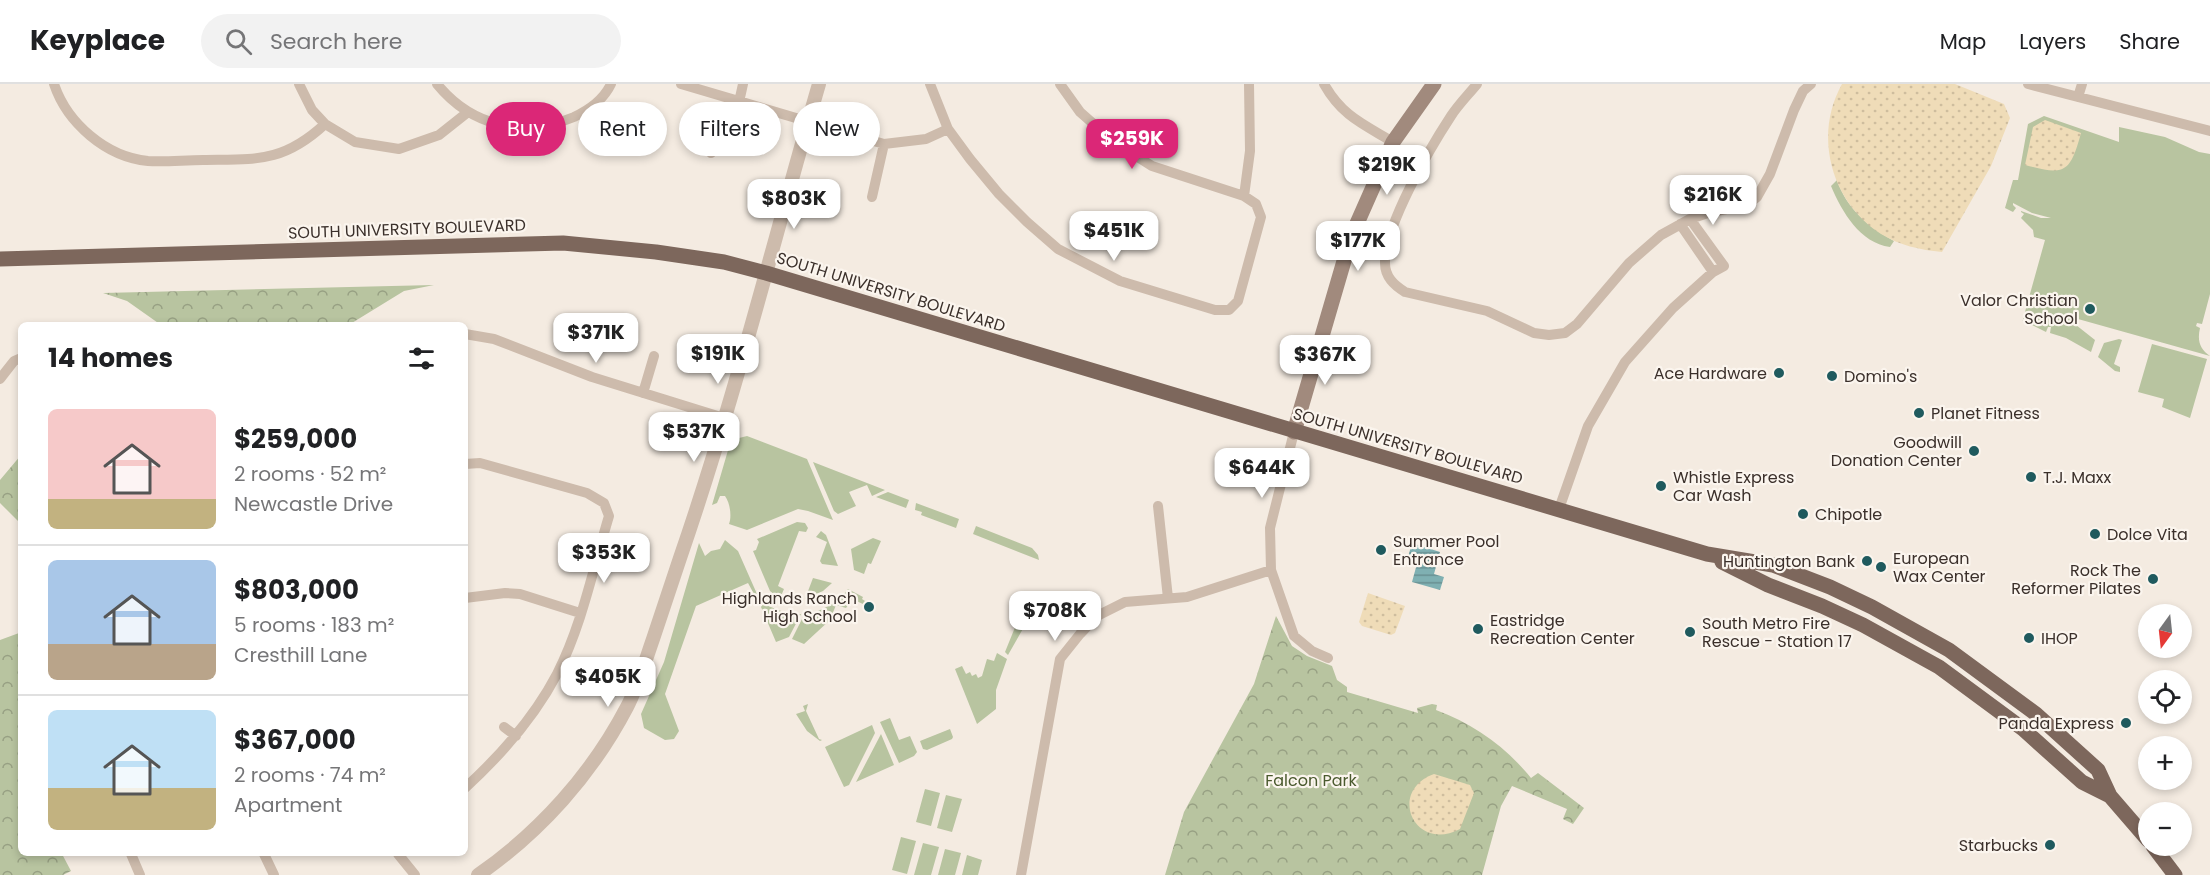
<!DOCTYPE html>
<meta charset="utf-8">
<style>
:root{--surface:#fff;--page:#f2f2f2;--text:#202124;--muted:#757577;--line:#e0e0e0;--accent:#db2777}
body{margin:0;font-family:Poppins,sans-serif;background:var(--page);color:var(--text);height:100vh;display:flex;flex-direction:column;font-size:22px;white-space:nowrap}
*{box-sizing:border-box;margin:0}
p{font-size:20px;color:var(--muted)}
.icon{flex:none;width:33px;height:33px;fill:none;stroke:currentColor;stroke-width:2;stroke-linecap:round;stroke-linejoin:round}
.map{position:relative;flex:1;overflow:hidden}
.side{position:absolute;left:18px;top:238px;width:450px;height:534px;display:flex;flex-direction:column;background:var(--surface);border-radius:9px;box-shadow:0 3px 9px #0003}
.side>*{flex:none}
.banner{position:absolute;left:486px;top:18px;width:570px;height:54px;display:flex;gap:12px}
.needle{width:39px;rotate:195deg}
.controls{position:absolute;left:2138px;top:520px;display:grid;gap:12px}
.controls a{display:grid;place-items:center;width:54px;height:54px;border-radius:50%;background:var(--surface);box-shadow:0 3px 9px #0003;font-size:30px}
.price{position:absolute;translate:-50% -51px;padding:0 14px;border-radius:12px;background:#fff;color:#222;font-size:20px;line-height:39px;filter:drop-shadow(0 2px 3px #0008)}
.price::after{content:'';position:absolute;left:50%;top:36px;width:18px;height:14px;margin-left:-9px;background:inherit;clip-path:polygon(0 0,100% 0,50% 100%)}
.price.active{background:var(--accent);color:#fff}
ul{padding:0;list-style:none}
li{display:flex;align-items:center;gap:18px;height:150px;padding:0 30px}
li+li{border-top:2px solid var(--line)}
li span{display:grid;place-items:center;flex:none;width:168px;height:120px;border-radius:9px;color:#555}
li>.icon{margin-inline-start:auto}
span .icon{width:72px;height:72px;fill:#fffc;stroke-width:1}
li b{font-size:26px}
h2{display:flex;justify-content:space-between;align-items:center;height:72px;padding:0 30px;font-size:26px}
.tag{padding:0 21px;border-radius:27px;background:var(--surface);box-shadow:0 3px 9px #0003;font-size:21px;line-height:54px}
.tag.active{background:var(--accent);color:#fff}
header{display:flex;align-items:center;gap:36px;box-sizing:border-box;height:84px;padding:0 30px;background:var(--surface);border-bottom:2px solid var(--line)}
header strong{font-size:28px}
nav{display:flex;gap:33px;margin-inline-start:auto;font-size:21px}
.search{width:420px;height:54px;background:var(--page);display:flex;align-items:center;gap:15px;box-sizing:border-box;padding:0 21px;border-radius:33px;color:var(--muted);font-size:22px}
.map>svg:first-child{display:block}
</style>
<header>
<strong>Keyplace</strong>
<div class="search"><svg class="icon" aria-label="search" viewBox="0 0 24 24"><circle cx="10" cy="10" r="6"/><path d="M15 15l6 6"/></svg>Search here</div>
<nav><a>Map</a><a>Layers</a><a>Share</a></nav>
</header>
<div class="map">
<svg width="2210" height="791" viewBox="0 0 2210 791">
<defs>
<pattern id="forest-crowns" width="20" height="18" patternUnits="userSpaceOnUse" patternTransform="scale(1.5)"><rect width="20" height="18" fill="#b8c4a0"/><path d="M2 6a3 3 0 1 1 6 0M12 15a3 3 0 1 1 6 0" fill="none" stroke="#97a083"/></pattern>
<pattern id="sand-dots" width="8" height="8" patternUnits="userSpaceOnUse" patternTransform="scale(1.5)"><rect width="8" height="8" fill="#efdcb8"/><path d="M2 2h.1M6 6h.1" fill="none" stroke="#cebd9e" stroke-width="1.8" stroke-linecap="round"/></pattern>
<pattern id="water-rules" width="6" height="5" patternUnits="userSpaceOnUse" patternTransform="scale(1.5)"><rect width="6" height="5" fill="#7fb0b2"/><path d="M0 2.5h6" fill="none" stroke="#699091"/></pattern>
</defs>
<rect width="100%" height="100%" fill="#f4ebe1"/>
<path fill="#b8c4a0" d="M 2044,32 L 2119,58 L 2119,43 L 2165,53 L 2199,68 L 2210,70 L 2210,210 L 2202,240 L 2197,239 L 2196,242 L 2200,244 C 2197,257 2200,265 2210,272 L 2078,235 L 2076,241 L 2095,256 L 2091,268 L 2066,254 L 2050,249 L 2051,243 L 2048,243 L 2046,248 L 2022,236 L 2028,237 L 2023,235 L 2045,156 L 2034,153 L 2033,146 L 2021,134 L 2024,130 L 2021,128 L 2021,127 L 2041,134 L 2051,134 L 2032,129 L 2013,119 L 2013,121 L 2016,124 L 2013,128 L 2005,124 L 2013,96 L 2018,96 L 2028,40 Z
M 1837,96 C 1846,124 1869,143 1894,157 L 1890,163 C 1860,159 1842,128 1831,102 Z
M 2119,255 L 2122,256 L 2114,280 L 2120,283 L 2120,288 L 2115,287 L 2098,273 L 2104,259 Z
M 2152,260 L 2207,275 L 2190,334 L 2162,323 L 2164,315 L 2138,308 Z
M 747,352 L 807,375 L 833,436 L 808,427 L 798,425 L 747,446 L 729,440 C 732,432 730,419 725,412 L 720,412 L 717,419 L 712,421 L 731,356 Z
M 813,378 L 885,406 L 872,412 L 867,401 L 849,408 L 856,422 L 838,430 L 834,427 Z
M 888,408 L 909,416 L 906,424 L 876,413 Z
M 916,419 L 959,435 L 956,444 L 921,431 L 922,428 L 915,426 Z
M 797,438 L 805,439 L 808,444 L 806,448 L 799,447 L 778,502 L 784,505 L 781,512 L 775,511 L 770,507 L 753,467 L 756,466 L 759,458 L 757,455 Z
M 976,442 L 1032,464 L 1038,471 L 1039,476 L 973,450 Z
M 821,447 L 826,451 L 838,482 L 822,480 L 820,477 L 827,458 L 816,453 Z
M 873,454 L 881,457 L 871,480 L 868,479 L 864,490 L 854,486 L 851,465 Z
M 725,456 L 738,467 L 757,510 L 754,510 L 748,499 L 696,522 L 665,610 L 679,647 L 674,655 L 665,656 L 644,644 L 641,630 L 664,578 L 699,459 L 705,472 L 711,467 L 720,465 Z
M 813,494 L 832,499 L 823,507 L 805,515 Z
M 848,505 L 863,513 L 862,515 L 865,517 L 863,520 L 852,515 L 846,524 L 836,521 L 830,536 L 804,560 L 792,555 L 803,533 C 820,526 837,521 848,505 Z
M 763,520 L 789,530 L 801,530 L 789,553 L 776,558 L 761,523 Z
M 1020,531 L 1029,534 L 1008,571 L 1005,568 Z
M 997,569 L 1007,575 L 996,606 L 996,625 L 977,640 L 955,585 L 962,582 L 966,590 L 970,588 L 972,592 L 976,590 L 978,594 L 982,592 L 987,575 L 994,577 Z
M 808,620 L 806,627 L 819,655 L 822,656 L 820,657 L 807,647 L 796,630 L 805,627 L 803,622 Z
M 890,634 L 899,656 L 910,652 L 917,668 L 914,672 L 899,679 L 880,638 Z
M 872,641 L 875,649 L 849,701 L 844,703 L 825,663 Z
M 950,645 L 953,653 L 952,655 L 927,666 L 923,665 L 920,657 Z
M 881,650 L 894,681 L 856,698 Z
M 925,705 L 940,709 L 931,742 L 916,738 Z
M 946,711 L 962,715 L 952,748 L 937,744 Z
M 901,753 L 916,757 L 907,790 L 892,786 Z
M 923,759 L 939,763 L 931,791 L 914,791 Z
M 945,765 L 961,769 L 955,791 L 938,791 Z
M 967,771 L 982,776 L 978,791 L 962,791 Z"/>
<path fill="url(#forest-crowns)" d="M 434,201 L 404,207 L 347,242 L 161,241 L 127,217 L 103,209 Z
M 21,371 L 21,440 L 0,419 L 0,396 Z
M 1276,532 L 1292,562 L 1307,572 L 1332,582 L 1337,596 L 1347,603 L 1347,608 L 1418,629 L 1417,624 L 1432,620 L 1437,621 L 1436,626 C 1474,640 1506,663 1531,694 L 1538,689 L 1584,724 L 1573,740 L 1563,735 L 1567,725 L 1512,702 L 1501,722 L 1482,791 L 1165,791 L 1184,728 L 1254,600 Z
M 21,546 L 21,770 L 62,770 L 71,787 L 63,791 L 0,791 L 0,556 L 19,549 Z"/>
<path fill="url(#sand-dots)" d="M 1842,0 L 1955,0 L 2004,20 L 2010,34 L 1991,82 L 1942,168 C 1920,166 1899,161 1881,150 C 1831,118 1813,52 1842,0 Z
M 2045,36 L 2081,49 C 2070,89 2065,92 2025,81 L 2033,43 Z
M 1368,509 L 1405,522 L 1395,549 L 1391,551 L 1362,542 L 1359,538 Z
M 1434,690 L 1470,701 L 1474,709 L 1460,745 C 1414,769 1387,707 1434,690 Z"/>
<path fill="url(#water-rules)" d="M 1412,459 L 1440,468 L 1434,490 L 1444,493 L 1440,506 L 1412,498 L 1418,476 L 1408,473 Z"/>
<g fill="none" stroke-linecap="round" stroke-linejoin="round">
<path stroke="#cdbbac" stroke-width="10" d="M 54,0 C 67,39 106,73 148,77 C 166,78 185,76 203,76 C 256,75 283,79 325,40
M 299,0 L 312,26 L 325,40 L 355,58 L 399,65 L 439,51 L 468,28
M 437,0 C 472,43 524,54 574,33 C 589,26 604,15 611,0
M 681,0 L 884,60 L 926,55 L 948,45
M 930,0 L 948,45 L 970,75 L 999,110 L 1027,138 L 1058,165 L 1120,197 L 1215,226 L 1229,226 L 1238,217 L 1261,133 L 1256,120 L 1244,112 L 1152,82 L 1114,58 L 1080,28 L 1060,0
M 1324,0 C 1342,32 1363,40 1393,58
M 1477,0 C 1468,11 1458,21 1451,32 C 1430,64 1384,143 1385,179 C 1385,193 1394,201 1405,208 L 1487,227 L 1534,249 L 1549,251 L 1565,249 L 1577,240 L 1629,179 L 1661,151 L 1690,135 L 1711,128 L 1747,121 L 1757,113 L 1770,90 L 1794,26 L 1803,7 L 1811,0
M 2028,0 L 2210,47
M 2078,13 L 2082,0
M 711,69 C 730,51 738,25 743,0
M 1244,112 L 1250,67 L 1249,0
M 872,113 L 884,60
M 1680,140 L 1713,188
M 465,250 L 494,255 L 592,293 L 724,334
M 0,295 L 14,277 L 21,274
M 643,309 L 654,272
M 1294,348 L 1270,444 L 1271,486 L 1294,552 L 1312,567 L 1328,574
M 465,380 L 480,379 L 587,409 L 604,419 L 609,432 C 593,485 582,541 557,590 C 534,634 501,671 465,704
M 1158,422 L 1168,514
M 1559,425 L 1588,342 L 1625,278 L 1673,224 L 1713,188 L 1724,182 L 1690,135
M 465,514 L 505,509 L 520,510 L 580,529
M 504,643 L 516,652
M 131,770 L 140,791
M 264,770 L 274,791
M 398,770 L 415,791
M 1021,791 L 1060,575 L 1080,550 L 1097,532 L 1125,518 L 1187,513 L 1271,486"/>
<path stroke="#cdbbac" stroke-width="14" d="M 478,791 C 540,748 592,690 627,623 C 638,602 645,578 653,555 C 662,528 671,501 680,474 C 734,318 773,158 819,0"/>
<path stroke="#a18a7d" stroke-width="15" d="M 1294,348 L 1351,153 L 1393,58 L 1434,0"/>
<path stroke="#7d675c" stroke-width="15" d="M 0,175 L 563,159 L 656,168 L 724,178 L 766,189 L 1707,470 L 1773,481 L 1830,503 L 1872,523 L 1949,566 L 2036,630 L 2098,686 L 2110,712 L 2148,756
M 1722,478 L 1768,501 L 1822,522 L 1863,541 L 1939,583 L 2023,645 L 2082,698 L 2110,712
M 2153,762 L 2175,791"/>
</g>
<g fill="#1f5a5e" stroke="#fbf5ee" stroke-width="2">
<circle cx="2090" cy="225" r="6"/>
<circle cx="1779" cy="289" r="6"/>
<circle cx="1832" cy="292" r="6"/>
<circle cx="1919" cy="329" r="6"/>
<circle cx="1974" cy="367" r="6"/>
<circle cx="2031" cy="393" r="6"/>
<circle cx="1661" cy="402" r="6"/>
<circle cx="1803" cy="430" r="6"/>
<circle cx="2095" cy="450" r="6"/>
<circle cx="1381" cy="466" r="6"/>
<circle cx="1867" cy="477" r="6"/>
<circle cx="1881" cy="483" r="6"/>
<circle cx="2153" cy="495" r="6"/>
<circle cx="869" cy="523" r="6"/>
<circle cx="1478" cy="545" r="6"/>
<circle cx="1690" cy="548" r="6"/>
<circle cx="2029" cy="554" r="6"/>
<circle cx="2126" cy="639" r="6"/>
<circle cx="2050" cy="761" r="6"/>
</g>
<g text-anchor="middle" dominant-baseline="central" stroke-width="4.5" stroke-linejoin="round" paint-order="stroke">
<g font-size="16" fill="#3b302b" stroke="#fbf5ee">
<text transform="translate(407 145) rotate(-2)">SOUTH UNIVERSITY BOULEVARD</text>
<text transform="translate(891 208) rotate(17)">SOUTH UNIVERSITY BOULEVARD</text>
<text transform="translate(1408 362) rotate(16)">SOUTH UNIVERSITY BOULEVARD</text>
</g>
<g font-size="16" fill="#3b302b" stroke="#fbf5ee" text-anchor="start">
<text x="2078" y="216" text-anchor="end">Valor Christian<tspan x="2078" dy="18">School</tspan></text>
<text x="1767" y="289" text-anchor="end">Ace Hardware</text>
<text x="1844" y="292">Domino's</text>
<text x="1931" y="329">Planet Fitness</text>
<text x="1962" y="358" text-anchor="end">Goodwill<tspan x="1962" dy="18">Donation Center</tspan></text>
<text x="1673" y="393">Whistle Express<tspan x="1673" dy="18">Car Wash</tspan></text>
<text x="2043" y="393">T.J. Maxx</text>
<text x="1815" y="430">Chipotle</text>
<text x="2107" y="450">Dolce Vita</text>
<text x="1393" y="457">Summer Pool<tspan x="1393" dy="18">Entrance</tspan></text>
<text x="1893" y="474">European<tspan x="1893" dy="18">Wax Center</tspan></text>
<text x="1855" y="477" text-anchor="end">Huntington Bank</text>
<text x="2141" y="486" text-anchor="end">Rock The<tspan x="2141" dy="18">Reformer Pilates</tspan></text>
<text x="857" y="514" text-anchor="end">Highlands Ranch<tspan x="857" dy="18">High School</tspan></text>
<text x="1490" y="536">Eastridge<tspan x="1490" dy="18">Recreation Center</tspan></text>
<text x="1702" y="539">South Metro Fire<tspan x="1702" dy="18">Rescue - Station 17</tspan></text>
<text x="2041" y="554">IHOP</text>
<text x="2114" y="639" text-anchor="end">Panda Express</text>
<text x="2038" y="761" text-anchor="end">Starbucks</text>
</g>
<g font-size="16" fill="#4a5a2e" stroke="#fbf5ee">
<text x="1311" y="696">Falcon Park</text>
</g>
</g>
</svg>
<div class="controls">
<a><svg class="needle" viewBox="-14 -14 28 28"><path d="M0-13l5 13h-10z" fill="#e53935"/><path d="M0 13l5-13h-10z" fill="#757577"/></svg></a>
<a><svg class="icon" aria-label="locate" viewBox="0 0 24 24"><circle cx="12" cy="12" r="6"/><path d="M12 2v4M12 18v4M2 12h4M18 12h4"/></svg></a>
<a>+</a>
<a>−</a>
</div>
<b class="price active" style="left:1132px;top:86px">$259K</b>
<b class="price" style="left:1387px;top:112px">$219K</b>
<b class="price" style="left:1713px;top:142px">$216K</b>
<b class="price" style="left:794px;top:146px">$803K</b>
<b class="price" style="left:1114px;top:178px">$451K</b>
<b class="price" style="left:1358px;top:188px">$177K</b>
<b class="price" style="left:596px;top:280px">$371K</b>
<b class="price" style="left:718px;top:301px">$191K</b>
<b class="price" style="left:1325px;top:302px">$367K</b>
<b class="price" style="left:694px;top:379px">$537K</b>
<b class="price" style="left:1262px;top:415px">$644K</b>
<b class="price" style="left:604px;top:500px">$353K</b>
<b class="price" style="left:1055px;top:558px">$708K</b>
<b class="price" style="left:608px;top:624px">$405K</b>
<div class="banner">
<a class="tag active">Buy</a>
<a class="tag">Rent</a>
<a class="tag">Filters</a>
<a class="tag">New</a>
</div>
<section class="side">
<h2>14 homes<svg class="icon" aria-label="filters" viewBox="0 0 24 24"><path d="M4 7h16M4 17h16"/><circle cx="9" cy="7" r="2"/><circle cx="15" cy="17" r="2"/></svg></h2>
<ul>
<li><span style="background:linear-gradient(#f6c9c9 75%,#c2b280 0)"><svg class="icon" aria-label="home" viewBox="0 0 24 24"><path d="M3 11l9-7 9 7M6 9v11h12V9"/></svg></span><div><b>$259,000</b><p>2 rooms · 52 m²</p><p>Newcastle Drive</p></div></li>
<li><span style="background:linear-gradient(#a9c7e8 70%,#b9a48a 0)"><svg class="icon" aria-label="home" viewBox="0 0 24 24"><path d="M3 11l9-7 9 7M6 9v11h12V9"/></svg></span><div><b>$803,000</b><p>5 rooms · 183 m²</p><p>Cresthill Lane</p></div></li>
<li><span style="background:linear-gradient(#bfe0f5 65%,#c2b280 0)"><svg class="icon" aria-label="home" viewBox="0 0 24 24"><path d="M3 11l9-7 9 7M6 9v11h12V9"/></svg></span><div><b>$367,000</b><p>2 rooms · 74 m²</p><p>Apartment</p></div></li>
</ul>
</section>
</div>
